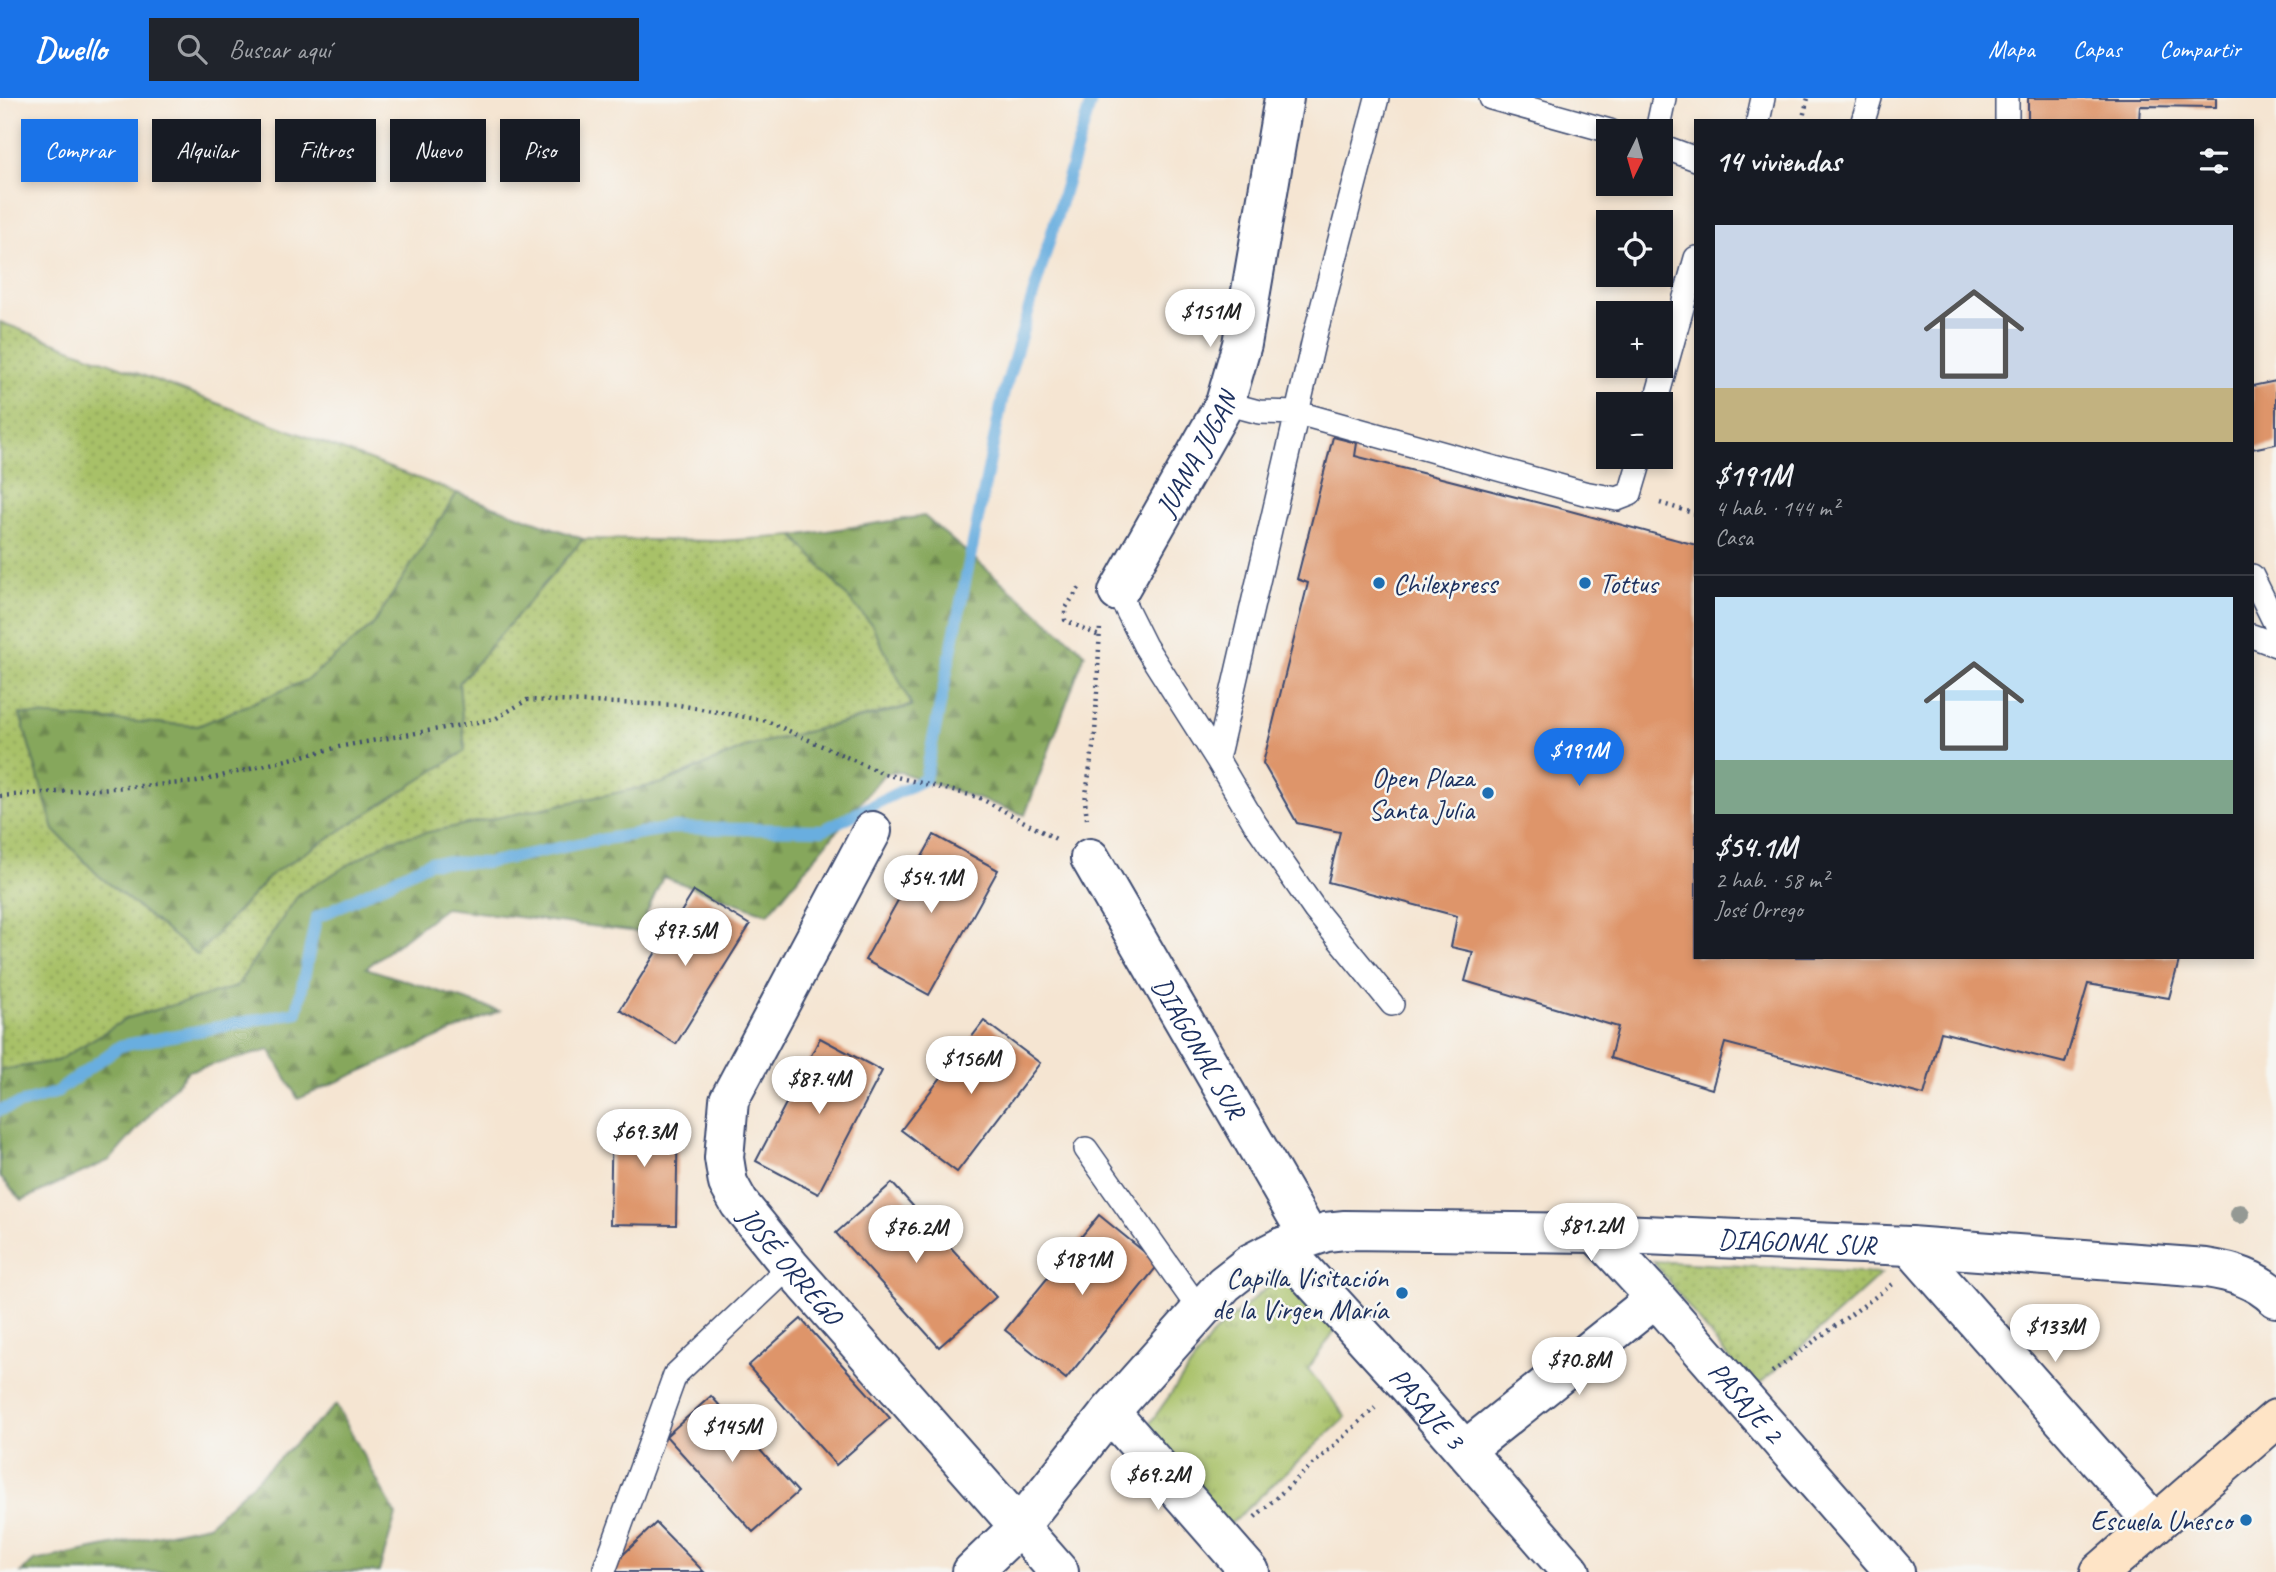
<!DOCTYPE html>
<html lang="es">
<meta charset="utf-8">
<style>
:root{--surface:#171b24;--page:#20242c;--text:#f1f3f6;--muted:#9ea1a6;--line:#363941;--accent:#1a73e8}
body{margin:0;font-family:Caveat,sans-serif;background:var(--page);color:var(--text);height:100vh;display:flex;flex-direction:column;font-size:26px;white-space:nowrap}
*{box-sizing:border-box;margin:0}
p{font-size:23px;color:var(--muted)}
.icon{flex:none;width:38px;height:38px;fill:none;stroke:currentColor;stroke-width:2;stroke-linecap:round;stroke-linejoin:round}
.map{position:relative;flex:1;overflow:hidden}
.drawer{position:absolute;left:1694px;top:21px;width:560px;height:840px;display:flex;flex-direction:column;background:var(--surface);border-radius:0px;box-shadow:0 4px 10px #0003}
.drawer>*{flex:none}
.banner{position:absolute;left:21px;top:21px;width:665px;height:63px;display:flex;gap:14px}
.needle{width:46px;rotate:185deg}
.controls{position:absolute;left:1596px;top:21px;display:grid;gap:14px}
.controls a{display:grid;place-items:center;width:77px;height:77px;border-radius:0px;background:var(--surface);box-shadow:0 4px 10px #0003;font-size:35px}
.price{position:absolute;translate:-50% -60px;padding:0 16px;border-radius:24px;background:#fff;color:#222;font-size:23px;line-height:46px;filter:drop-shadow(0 2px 4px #0008)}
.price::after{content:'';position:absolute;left:50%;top:42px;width:21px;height:16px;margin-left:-10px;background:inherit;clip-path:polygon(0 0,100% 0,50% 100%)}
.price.active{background:var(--accent);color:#fff}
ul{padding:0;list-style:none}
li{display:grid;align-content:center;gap:14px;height:371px;padding:0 21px}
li+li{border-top:2px solid var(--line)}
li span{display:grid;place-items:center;height:217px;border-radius:0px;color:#555}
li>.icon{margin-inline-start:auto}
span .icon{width:126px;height:126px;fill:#fffc;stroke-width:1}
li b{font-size:30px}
h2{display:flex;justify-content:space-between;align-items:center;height:84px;padding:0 21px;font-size:30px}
.tag{padding:0 24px;border-radius:0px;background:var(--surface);box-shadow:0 4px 10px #0003;font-size:24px;line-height:63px}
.tag.active{background:var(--accent);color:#fff}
header{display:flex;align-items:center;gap:42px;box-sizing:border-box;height:98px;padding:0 35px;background:var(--accent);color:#fff}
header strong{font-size:33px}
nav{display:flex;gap:38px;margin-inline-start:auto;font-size:24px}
.search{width:490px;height:63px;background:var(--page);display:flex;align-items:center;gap:18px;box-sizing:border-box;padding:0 24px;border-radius:0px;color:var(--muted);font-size:26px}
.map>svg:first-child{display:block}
</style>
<header>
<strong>Dwello</strong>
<div class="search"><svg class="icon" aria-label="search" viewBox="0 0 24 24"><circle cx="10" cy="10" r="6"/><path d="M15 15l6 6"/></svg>Buscar aquí</div>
<nav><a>Mapa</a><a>Capas</a><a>Compartir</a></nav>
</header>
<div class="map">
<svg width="2276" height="1474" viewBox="0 0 2276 1474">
<defs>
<pattern id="grass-dots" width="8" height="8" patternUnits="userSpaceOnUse" patternTransform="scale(1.75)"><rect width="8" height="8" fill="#a8c167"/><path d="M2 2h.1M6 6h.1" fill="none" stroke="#889d58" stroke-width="1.8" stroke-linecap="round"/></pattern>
<pattern id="forest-firs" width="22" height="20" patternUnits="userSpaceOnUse" patternTransform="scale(1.75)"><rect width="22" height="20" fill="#86a75c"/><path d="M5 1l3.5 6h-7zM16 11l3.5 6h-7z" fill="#6d884f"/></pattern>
<pattern id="park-tufts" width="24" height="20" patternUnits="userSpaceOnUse" patternTransform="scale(1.75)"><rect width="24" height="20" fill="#a8c167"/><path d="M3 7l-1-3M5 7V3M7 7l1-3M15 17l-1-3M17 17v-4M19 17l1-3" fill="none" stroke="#889d58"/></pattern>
</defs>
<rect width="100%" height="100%" fill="#f6f6f2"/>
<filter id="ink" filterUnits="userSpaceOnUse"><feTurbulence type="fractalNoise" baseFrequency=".0143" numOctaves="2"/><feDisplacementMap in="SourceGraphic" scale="14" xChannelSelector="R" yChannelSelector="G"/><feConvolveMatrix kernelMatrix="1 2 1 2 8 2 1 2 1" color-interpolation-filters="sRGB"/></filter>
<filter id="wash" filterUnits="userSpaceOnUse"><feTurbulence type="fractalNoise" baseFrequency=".00686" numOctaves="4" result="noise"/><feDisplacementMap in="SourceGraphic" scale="28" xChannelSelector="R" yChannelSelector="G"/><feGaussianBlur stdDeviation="1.57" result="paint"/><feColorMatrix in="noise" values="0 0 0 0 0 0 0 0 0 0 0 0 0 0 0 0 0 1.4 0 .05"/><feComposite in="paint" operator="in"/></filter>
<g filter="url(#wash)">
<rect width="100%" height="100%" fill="#f5e5d2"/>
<path fill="url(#grass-dots)" stroke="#627862" stroke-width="2" d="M 0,224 L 457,395 L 373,527 L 307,582 L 198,628 L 20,616 L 54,732 L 98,777 L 197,857 L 272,776 L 465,653 L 459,585 L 583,441 L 720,443 L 794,438 L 872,527 L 912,607 L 749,648 L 663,685 L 391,743 L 299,796 L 236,889 L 128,920 L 57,963 L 0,972 Z
M 1653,1163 L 1881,1176 L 1753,1292 Z"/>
<path fill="url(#forest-firs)" stroke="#506b5d" stroke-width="2" d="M 457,395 L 583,441 L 459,585 L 465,653 L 272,776 L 197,857 L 98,777 L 54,732 L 20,616 L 198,628 L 307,582 L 373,527 Z
M 924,418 L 1085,555 L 1025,717 L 900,674 L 884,676 L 768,816 L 663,779 L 638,834 L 445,810 L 366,870 L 499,913 L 298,1001 L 270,952 L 188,973 L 110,1062 L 22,1102 L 0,1079 L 0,972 L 57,963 L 128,920 L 236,889 L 299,796 L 391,742 L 663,685 L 749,648 L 912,608 L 872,527 L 794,438 Z
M 336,1307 L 396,1417 L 379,1474 L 21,1474 L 34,1463 L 208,1427 Z"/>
<path fill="url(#park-tufts)" stroke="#627862" stroke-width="2" d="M 1292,1168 L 1338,1228 L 1308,1271 L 1346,1319 L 1225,1431 L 1141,1338 L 1214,1235 Z"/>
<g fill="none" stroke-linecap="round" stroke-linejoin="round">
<path stroke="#69aedf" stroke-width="12" d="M 0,1012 L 55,995 L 120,948 L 297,914 L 316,820 L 430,764 L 487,765 L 587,744 L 671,730 L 823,732 L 925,681 L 1003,298 L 1092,0"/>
</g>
<g id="blocks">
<path fill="#de956b" d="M 2028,0 L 2216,0 L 2216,9 L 2140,8 L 2139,23 L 2028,23 Z
M 2276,283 L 2276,346 L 2252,351 L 2252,288 Z
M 1333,339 L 1357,345 L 1355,358 L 1563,411 L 1696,447 L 1696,859 L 2180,859 L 2169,900 L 2088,886 L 2065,965 L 1941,934 L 1924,997 L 1725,945 L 1712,991 L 1610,960 L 1618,929 L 1465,883 L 1473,854 L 1451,849 L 1457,818 L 1328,784 L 1340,734 L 1297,725 L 1263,665 L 1308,485 L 1297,481 Z
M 934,737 L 998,772 L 929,897 L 865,862 Z
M 694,793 L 750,827 L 676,946 L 620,912 Z
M 984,923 L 1040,965 L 957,1074 L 901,1032 Z
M 820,940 L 882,973 L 818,1096 L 756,1063 Z
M 612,1014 L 678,1015 L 676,1127 L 610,1126 Z
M 892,1085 L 996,1199 L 939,1249 L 836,1135 Z
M 1099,1117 L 1159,1166 L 1066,1281 L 1005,1232 Z
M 801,1221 L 890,1320 L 836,1367 L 748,1268 Z
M 711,1298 L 798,1394 L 753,1434 L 666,1338 Z
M 656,1425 L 704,1474 L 605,1474 Z"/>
</g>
</g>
<g filter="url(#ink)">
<use href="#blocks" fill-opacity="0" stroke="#3c4a6f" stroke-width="2"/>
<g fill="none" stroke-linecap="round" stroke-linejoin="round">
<g stroke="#3c4a6f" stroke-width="26">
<path id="lane" d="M 1377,0 L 1315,237 L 1217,661 L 1254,724 L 1315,812 L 1392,906
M 1491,0 L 1610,33
M 1758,23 L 1763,0
M 1863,23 L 1870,0
M 2007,23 L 2007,0
M 1657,33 L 1664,0
M 1661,48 L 1696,61
M 1225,305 L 1259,314 L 1298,315 L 1584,395 L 1617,401 L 1630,396 L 1641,359
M 1655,306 L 1696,160
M 2252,478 L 2276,527
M 1118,494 L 1145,548 L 1217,661
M 2252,538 L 2276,547
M 1086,1051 L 1199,1211
M 605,1470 L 675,1277 L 790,1168"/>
</g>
<g stroke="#3c4a6f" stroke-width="42">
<g id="street">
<path id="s1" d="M 1118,494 L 1225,305 L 1242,246 L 1284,0"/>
<path id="s2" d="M 872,733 L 729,1002 L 724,1060 L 728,1085 L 739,1105 L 790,1168 L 1059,1474"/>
<path id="s3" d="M 1090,760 L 1309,1139"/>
<path id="s4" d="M 1596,1135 L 1656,1200 L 1895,1474"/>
<path d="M 1910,1148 L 2155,1426"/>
<path id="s5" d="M 1282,1149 L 1404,1283 L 1571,1474"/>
<path d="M 1110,1314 L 1250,1474"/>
<path d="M 1465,1352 L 1656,1200"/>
<path id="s6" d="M 972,1474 L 1019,1429 L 1110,1314 L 1224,1186 L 1251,1165 L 1282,1149 L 1326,1134 L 1345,1132 L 1596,1135 L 1910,1148 L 2206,1170 C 2233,1174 2256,1181 2276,1200"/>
</g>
</g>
<g stroke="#3c4a6f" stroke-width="42">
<path id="secondary" d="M 2100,1474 L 2276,1321"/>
</g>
<path stroke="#3c4a6f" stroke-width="4.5" stroke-dasharray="2 5" stroke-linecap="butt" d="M 1802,23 L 1808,0
M 1660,405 L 1696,416
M 1079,490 L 1065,511 L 1065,522 L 1099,538
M 0,698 L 197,684 L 343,648 L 495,621 L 527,602 L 679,607 L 767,623 L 884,676 L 978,699 L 1056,741
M 1087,721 L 1085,703 L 1095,636 L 1100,528
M 1772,1274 L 1893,1186
M 1255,1419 L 1375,1310"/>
<use href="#lane" stroke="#fff" stroke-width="23"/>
<use href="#street" stroke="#fff" stroke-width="38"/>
<use href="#secondary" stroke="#fee4c6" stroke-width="38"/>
</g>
<circle fill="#949994" cx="2240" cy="1116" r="10"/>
</g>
<g fill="#1f6fb2" stroke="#f6f6f2" stroke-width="2.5">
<circle cx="1379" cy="485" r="7"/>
<circle cx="1585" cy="485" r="7"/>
<circle cx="1488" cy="695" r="7"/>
<circle cx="1402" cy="1195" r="7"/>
<circle cx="2246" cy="1422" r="7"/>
</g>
<g text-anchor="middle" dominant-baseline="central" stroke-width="5" stroke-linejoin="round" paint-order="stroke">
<g font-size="28" fill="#1b2f5e" stroke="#f6f6f2">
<text stroke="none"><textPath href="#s1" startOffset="159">JUANA JUGAN</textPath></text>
<text stroke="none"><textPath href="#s3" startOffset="219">DIAGONAL SUR</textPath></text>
<text stroke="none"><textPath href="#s6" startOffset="970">DIAGONAL SUR</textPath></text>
<text stroke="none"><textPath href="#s2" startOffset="492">JOSÉ ORREGO</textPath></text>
<text stroke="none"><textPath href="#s4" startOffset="226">PASAJE 2</textPath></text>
<text stroke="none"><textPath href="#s5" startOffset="217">PASAJE 3</textPath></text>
</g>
<g font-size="28" fill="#1b2f5e" stroke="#f6f6f2" text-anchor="end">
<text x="1393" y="485" text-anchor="start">Chilexpress</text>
<text x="1599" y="485" text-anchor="start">Tottus</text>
<text x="1474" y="679">Open Plaza<tspan x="1474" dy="32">Santa Julia</tspan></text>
<text x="1388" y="1179">Capilla Visitación<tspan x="1388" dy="32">de la Virgen María</tspan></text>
<text x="2232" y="1422">Escuela Unesco</text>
</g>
</g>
</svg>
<div class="controls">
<a><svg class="needle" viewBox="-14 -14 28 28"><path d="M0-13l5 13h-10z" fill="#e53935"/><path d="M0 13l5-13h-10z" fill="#9ea1a6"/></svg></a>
<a><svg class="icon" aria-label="locate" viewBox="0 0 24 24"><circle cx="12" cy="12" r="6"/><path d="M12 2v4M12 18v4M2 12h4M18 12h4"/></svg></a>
<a>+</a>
<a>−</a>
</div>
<b class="price" style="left:1210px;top:251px">$151M</b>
<b class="price active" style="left:1579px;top:690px">$191M</b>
<b class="price" style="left:931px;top:817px">$54.1M</b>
<b class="price" style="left:685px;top:870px">$97.5M</b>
<b class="price" style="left:971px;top:998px">$156M</b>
<b class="price" style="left:819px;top:1018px">$87.4M</b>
<b class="price" style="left:644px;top:1071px">$69.3M</b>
<b class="price" style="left:1591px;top:1165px">$81.2M</b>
<b class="price" style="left:916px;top:1167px">$76.2M</b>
<b class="price" style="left:1082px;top:1199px">$181M</b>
<b class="price" style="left:2055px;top:1266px">$133M</b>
<b class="price" style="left:1579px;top:1299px">$70.8M</b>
<b class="price" style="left:732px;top:1366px">$145M</b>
<b class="price" style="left:1158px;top:1414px">$69.2M</b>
<div class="banner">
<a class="tag active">Comprar</a>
<a class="tag">Alquilar</a>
<a class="tag">Filtros</a>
<a class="tag">Nuevo</a>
<a class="tag">Piso</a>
</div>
<section class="drawer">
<h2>14 viviendas<svg class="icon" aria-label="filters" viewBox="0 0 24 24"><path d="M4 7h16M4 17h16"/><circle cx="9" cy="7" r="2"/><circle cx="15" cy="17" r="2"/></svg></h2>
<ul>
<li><span style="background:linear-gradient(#c9d6e8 75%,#c2b280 0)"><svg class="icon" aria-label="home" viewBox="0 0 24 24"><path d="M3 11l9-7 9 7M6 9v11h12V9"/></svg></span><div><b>$191M</b><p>4 hab. · 144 m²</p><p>Casa</p></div></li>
<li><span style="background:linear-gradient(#bfe0f5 75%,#7fa58c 0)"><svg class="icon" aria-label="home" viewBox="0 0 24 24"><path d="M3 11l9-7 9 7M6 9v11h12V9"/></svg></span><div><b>$54.1M</b><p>2 hab. · 58 m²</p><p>José Orrego</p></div></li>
</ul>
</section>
</div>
